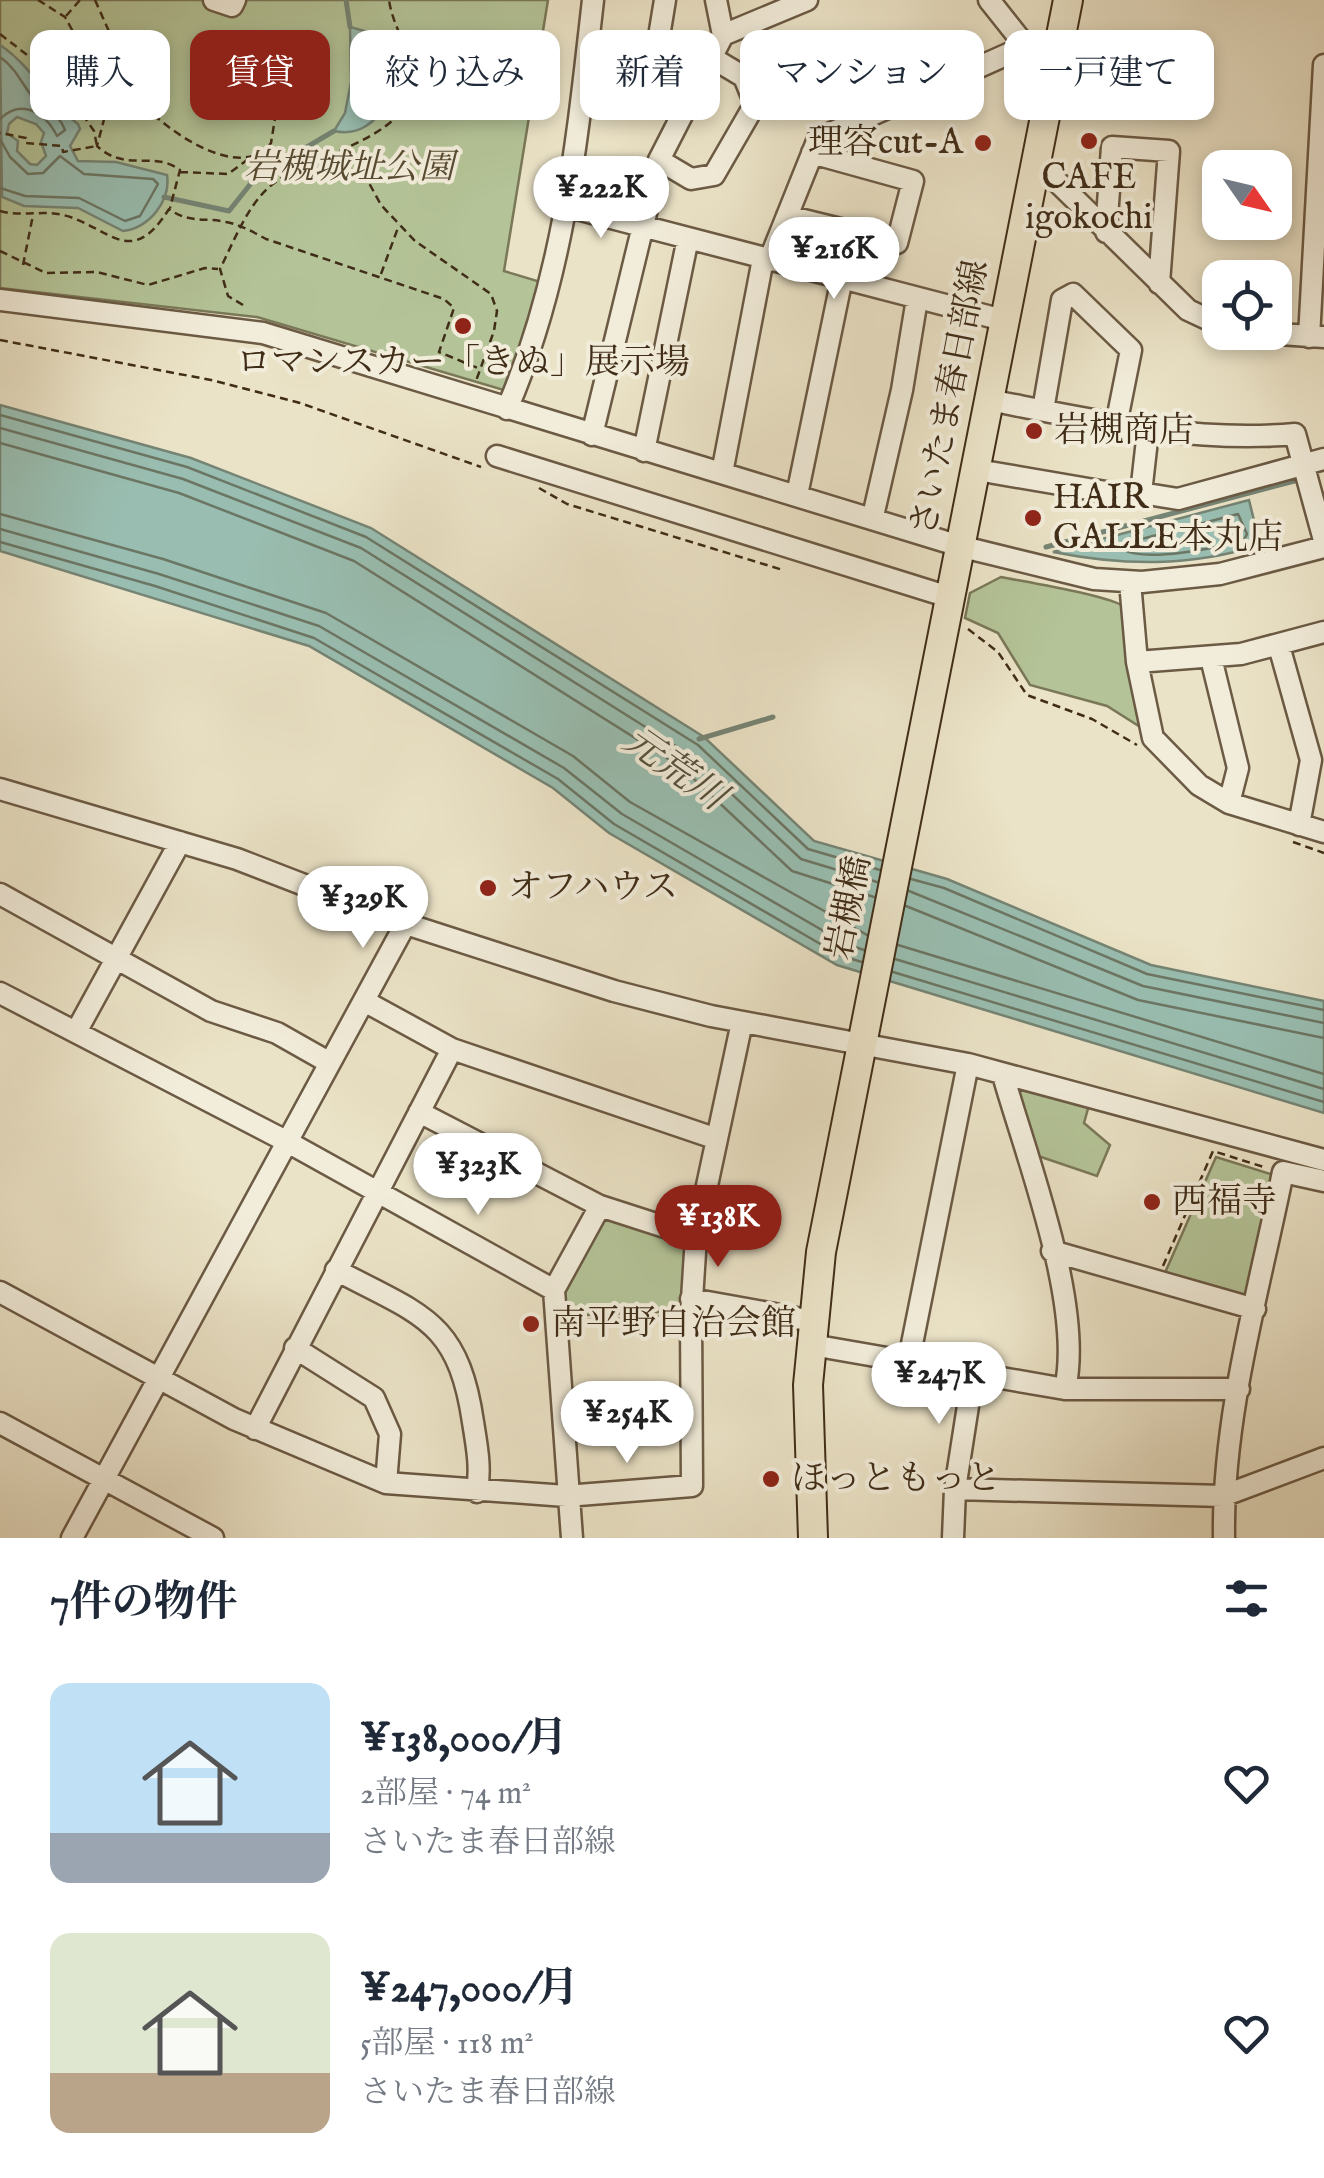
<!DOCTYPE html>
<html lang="ja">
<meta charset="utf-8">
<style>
:root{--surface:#fff;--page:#f6f6f7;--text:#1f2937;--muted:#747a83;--accent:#8f2418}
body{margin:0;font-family:"IM FELL English","Noto Serif JP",serif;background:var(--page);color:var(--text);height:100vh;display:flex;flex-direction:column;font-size:38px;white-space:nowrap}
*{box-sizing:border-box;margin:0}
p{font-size:32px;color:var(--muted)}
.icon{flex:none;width:55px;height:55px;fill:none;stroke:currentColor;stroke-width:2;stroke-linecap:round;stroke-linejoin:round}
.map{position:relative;height:1538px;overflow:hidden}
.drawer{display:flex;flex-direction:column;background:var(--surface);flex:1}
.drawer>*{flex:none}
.hud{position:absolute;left:30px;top:30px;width:1265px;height:90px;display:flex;gap:20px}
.needle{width:65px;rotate:124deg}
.buttons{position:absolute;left:1202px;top:150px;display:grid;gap:20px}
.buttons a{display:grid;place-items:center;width:90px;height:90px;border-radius:20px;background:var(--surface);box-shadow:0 5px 15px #0003;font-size:50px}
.price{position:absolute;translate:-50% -85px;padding:0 22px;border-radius:35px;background:#fff;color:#222;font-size:32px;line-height:65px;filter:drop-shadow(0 2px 5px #0008)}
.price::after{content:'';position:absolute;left:50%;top:60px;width:30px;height:22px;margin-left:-15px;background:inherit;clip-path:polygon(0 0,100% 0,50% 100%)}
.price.selected{background:var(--accent);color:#fff}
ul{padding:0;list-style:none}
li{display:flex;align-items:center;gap:30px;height:250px;padding:0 50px}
li span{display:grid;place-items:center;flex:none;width:280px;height:200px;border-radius:20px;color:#555}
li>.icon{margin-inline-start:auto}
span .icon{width:120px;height:120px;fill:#fffc;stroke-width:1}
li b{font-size:42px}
h2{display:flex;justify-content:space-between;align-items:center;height:120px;padding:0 50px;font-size:42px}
.pill{padding:0 35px;border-radius:20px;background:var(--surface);box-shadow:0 5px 15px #0003;font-size:35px;line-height:90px}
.pill.selected{background:var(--accent);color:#fff}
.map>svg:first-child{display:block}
</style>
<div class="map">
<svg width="1324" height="1538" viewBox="0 0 1324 1538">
<rect width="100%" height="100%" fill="#ebe3c7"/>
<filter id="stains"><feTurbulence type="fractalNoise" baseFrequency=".002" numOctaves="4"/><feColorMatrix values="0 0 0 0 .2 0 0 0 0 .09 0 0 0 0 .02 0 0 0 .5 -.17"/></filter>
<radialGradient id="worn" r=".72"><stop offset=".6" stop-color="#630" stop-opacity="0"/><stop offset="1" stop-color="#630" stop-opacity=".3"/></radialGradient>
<path fill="#b4c498" stroke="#7a7858" stroke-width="2.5" d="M 0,0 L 548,0 L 504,271 L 544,283 L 507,391 L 257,317 L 0,288 Z
M 1001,577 C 1026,582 1113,596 1126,608 L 1145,730 L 1107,706 L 1030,685 L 998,633 L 965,618 L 970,593 Z
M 1021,1084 L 1089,1105 L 1084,1123 L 1110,1145 L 1097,1176 L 1038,1156 L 1015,1094 Z
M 1216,1157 L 1277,1176 L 1253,1293 L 1245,1297 L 1164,1275 Z
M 611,1218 L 683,1240 L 692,1252 L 684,1311 L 564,1316 L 565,1288 L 602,1222 Z"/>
<path fill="#99beb1" stroke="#758474" stroke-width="2.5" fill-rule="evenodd" d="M 350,27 L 386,37 C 406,73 384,142 334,131 L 345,113 L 351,82 Z
M 0,45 C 32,66 48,102 78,124 L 80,129 L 70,146 L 78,161 L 116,162 L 167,175 C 171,201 149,228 123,231 L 78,208 L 24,206 L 2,197 ZM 17,117 L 36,124 L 44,133 L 41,142 L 46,156 L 37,165 L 30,164 L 17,151 L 18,141 L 7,133 L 9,124 Z
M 0,405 L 191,458 L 371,528 L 704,737 L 814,841 L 947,879 L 1151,965 L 1324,1001 L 1324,1113 L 837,965 L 609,833 L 553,788 L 309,646 L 0,551 Z
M 1249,500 L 1260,545 C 1190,567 1124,566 1053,552 Z"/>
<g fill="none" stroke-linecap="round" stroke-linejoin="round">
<path stroke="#6c7664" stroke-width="2.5" d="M 366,39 L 380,46 C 390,70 384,101 361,114 L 356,109 L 361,44 Z
M 0,57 C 20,71 24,91 37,101 C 50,112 59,114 65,130 L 57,136 C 45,112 21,98 0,119
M 0,139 L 10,157 L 28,174 L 43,173 L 60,156 L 84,174 L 153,179 L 158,184 L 140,216 L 125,221 L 79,198 L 25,196 L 0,188
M 0,415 L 187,467 L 366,537 L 698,745 L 808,849 L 880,870
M 0,428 L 183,479 L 361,548 L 690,755 L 801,859 L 877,882
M 0,443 L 179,493 L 354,561 L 681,767 L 792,871 L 874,897
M 0,514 L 163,559 L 326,613 L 573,756 L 630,802 L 867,935
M 1238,514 L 1247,534 L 1244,540 C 1217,548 1145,563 1122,549 L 1126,543 Z
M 0,529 L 159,574 L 319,626 L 564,768 L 622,814 L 846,944 L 864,950
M 0,542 L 155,586 L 314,638 L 558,779 L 614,824 L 841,956 L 862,962
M 911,879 L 944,888 L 1147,974 L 1324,1010
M 909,891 L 1143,986 L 1324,1023
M 906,906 L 1138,1000 L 1324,1038
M 898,945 L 1324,1074
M 895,959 L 1324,1089
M 893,972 L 1324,1102"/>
<path stroke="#758474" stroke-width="5" d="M 346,0 L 350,27
M 164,197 L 229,211 L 256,177 L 334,131
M 1046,547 L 1302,479
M 699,739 L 773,717"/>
<g stroke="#6b5a44" stroke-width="25">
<path id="minor" d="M 214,0 L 232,6 L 235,0
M 665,0 L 654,67 L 704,76
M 989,0 L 1051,78
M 723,35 L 807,0
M 659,160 L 691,179 L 714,175 L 755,104 L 744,77 L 714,59
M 1036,161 L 1188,310 L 1220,325
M 569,207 L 1003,320
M 787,216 L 897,243 L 913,181 L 812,153
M 1106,232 L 1112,147 L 1169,151 L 1159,283
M 769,261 L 818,139 L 1026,46
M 0,300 L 263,333 L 963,547 L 1094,579 L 1142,582 L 1220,574 L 1324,547
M 1250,332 L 1324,337
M 1309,337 L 1324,65
M 989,400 C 1092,420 1190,443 1295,434 L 1324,540
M 507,409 C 564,277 577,141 593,0
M 1043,410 L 1062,300 L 1073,294 L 1131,350 L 1116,425
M 592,435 L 659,160 L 723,35 L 716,0
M 644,451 L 688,238
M 497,456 L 949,597
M 977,470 L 1135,497 L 1141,493 L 1178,499 L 1324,459
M 722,473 L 763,259
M 1141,493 L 1148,431
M 797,495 L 842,278
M 873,516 L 902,390 L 917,299
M 1130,582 L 1137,662 L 1153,738 L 1199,785 L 1229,803 L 1324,832
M 1279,646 L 1311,760 L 1299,825
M 1211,658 L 1238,768 L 1229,803
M 1137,662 L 1241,654 L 1324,632
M 0,789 L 237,859 L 400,922 L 614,991 L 711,1016 L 968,1064 L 1324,1160
M 0,894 L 211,1011 L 277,1033 L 330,1063
M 0,993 L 284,1140 L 554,1290
M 366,1002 L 452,1049 L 717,1139
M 76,1032 L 180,842
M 1003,1075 C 1027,1159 1084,1306 1065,1389
M 419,1112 L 600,1206 L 696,1237
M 1052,1251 L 1255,1309
M 336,1270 C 420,1315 458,1319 473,1422 C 477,1447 481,1467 477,1492
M 0,1292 L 234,1419 L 386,1483 L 566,1496 L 692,1486 L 691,1315 L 696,1237 L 742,1022
M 691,1299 L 813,1321
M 812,1345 L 1065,1389 L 1239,1389
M 295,1348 L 374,1398 L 390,1434 L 386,1483
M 909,1359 L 968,1064
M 0,1423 L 213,1538
M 255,1429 L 452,1049
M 955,1489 L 1223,1496 L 1324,1458
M 72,1538 L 406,923
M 572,1538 L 554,1290 L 600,1206
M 953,1538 L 955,1489 L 973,1374
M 1224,1538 C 1222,1416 1259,1291 1283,1172 L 1324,1181"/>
</g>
<g stroke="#402d18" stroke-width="32">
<path id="major" d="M 813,1538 L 808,1385 L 821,1252 L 1068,0"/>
</g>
<path stroke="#402d18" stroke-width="2.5" stroke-dasharray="8 5" stroke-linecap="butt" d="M 38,0 L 65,17 L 100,81 L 108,104 L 97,146 C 126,173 154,150 180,170 L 170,208
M 95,0 L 140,101 C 164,129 240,184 271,143 L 283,69
M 66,16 L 80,0
M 0,34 L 31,58 L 48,84 L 74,102 L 94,131 L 97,146 L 63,152 L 62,146 L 26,143 L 26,138 L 0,133
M 107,96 L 131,83
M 351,150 L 381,205 L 415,241 L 491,294 L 497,311 L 494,331 L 476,381
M 180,172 L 228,174 L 247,160
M 0,211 C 21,217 42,210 63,215 C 109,226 130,271 169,209 C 190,224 204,217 226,222 C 241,225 253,232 266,239 L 444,299 L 454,308 L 439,352 L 480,369
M 0,251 L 46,273 L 97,272 L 148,285 L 205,268 L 218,269
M 23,265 L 33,215
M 381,274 L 399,225
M 243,305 L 228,296 L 220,269 C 233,243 246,209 267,189 C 302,155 411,142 412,82 C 413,52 393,29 389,0
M 0,340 L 211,380 L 300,403 L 481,467
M 539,488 L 567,504 L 783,570
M 968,629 L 998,652 L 1027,695 L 1092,719 L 1137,745
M 1293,842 L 1324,853
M 1163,1266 L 1213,1151 L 1267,1168
M 573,1321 L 674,1316"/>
<use href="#minor" stroke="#f2eddb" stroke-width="20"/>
<use href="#major" stroke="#ebe3c7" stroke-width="28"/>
</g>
<g fill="#8f2418" stroke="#f2eddb" stroke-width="4">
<circle cx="1089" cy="141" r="10"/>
<circle cx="983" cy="143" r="10"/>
<circle cx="463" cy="326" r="10"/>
<circle cx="1034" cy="431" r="10"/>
<circle cx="1033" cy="518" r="10"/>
<circle cx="488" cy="888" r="10"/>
<circle cx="1152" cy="1202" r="10"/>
<circle cx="531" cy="1324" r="10"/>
<circle cx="771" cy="1479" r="10"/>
</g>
<g text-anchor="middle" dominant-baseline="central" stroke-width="8" stroke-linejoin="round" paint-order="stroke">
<g font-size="35" fill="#402d18" stroke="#f2eddb" text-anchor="start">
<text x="963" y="143" text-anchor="end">理容cut-A</text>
<text x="1089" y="178" text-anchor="middle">CAFE<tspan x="1089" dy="40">igokochi</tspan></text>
<text x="463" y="363" text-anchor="middle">ロマンスカー「きぬ」展示場</text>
<text x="1054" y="431">岩槻商店</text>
<text x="1053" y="498">HAIR<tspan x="1053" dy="40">GALLE本丸店</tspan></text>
<text x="508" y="888">オフハウス</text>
<text x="1172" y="1202">西福寺</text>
<text x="551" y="1324">南平野自治会館</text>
<text x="791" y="1479">ほっともっと</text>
</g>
<g font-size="35" font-style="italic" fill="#574b32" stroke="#f2eddb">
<text x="349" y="168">岩槻城址公園</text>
</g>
<g font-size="35" fill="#402d18" stroke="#f2eddb">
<text transform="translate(951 398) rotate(-79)">さいたま春日部線</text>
<text transform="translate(850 908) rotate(-79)">岩槻橋</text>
</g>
<g font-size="38" font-style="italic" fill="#56513e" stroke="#f2eddb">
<text transform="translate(674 770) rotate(35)">元荒川</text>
</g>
</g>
<rect width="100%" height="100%" filter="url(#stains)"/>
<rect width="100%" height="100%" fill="url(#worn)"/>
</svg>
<div class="buttons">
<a><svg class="needle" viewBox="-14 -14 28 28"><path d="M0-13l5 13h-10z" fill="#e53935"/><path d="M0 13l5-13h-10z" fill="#747a83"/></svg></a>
<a><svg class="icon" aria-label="locate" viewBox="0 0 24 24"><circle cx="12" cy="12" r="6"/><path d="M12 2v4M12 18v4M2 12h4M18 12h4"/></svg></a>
</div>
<b class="price" style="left:601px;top:241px">¥222K</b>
<b class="price" style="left:834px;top:302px">¥216K</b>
<b class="price" style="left:363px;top:951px">¥329K</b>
<b class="price" style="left:478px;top:1218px">¥323K</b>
<b class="price selected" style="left:718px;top:1270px">¥138K</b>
<b class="price" style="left:939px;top:1427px">¥247K</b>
<b class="price" style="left:627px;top:1466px">¥254K</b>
<div class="hud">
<a class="pill">購入</a>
<a class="pill selected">賃貸</a>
<a class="pill">絞り込み</a>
<a class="pill">新着</a>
<a class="pill">マンション</a>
<a class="pill">一戸建て</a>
</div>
</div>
<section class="drawer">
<h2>7件の物件<svg class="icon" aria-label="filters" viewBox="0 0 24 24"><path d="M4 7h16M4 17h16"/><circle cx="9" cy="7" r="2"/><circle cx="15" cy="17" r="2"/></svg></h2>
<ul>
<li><span style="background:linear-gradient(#bfe0f5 75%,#9aa5b1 0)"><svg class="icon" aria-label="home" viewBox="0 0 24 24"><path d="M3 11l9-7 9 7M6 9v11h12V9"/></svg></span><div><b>¥138,000/月</b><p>2部屋 · 74 m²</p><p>さいたま春日部線</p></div><svg class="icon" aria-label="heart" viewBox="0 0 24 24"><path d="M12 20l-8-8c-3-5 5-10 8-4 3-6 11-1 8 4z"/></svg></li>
<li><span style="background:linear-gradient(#dfe7d0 70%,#b9a48a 0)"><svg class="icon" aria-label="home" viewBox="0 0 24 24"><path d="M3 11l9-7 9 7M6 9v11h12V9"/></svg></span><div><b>¥247,000/月</b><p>5部屋 · 118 m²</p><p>さいたま春日部線</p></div><svg class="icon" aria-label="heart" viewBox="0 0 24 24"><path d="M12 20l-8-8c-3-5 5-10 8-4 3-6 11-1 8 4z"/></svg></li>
</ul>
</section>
